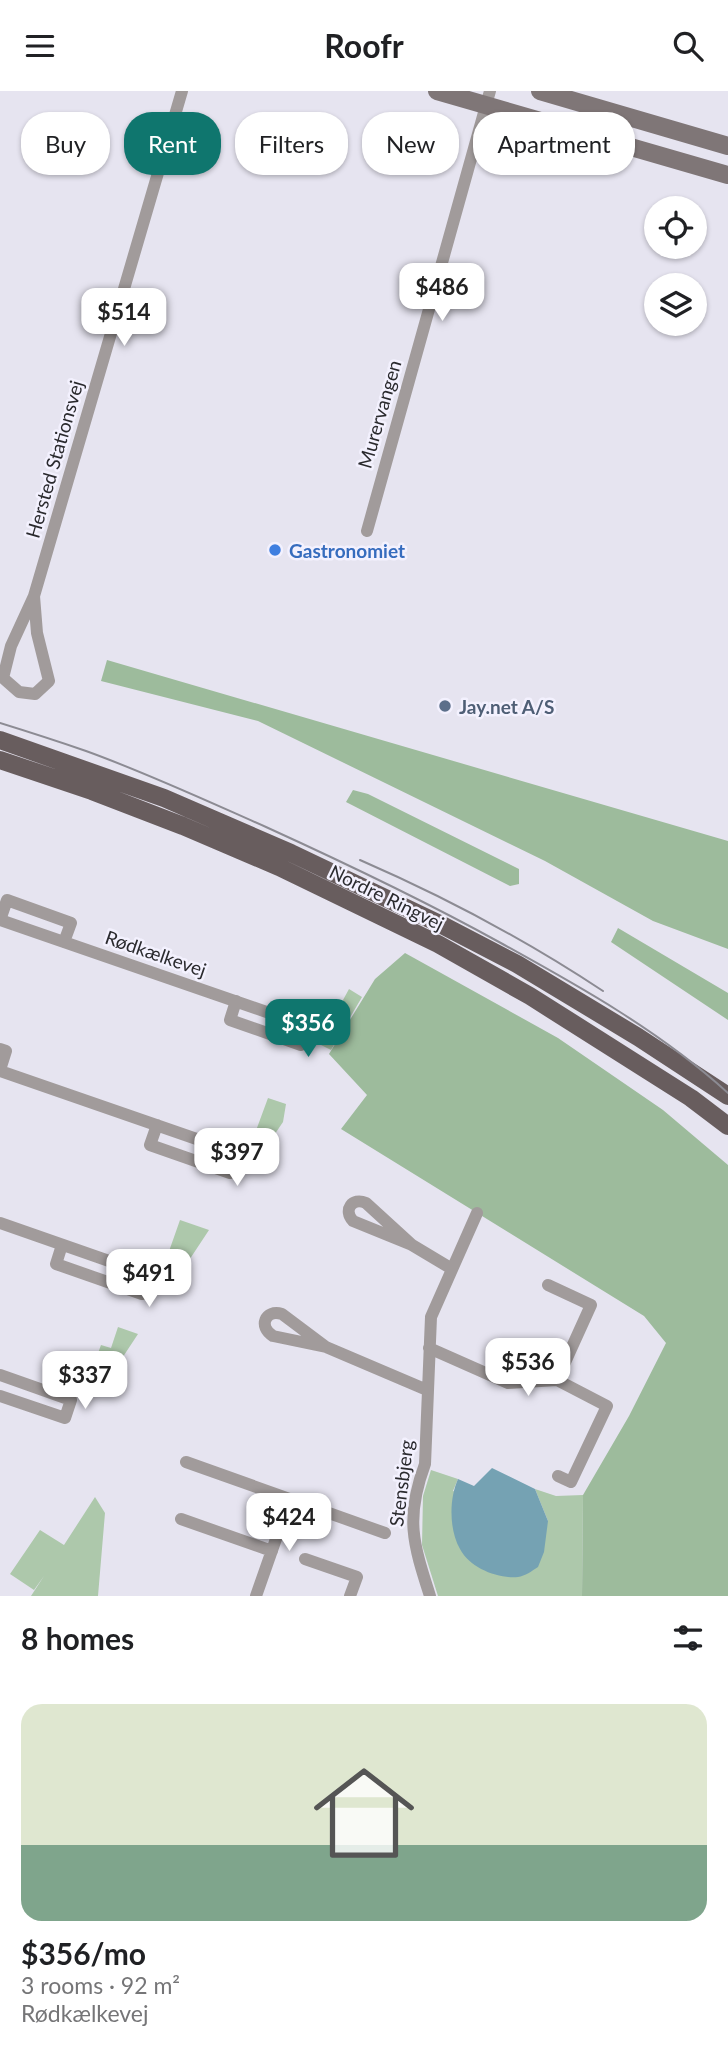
<!DOCTYPE html>
<meta charset="utf-8">
<style>
:root{--surface:#fff;--page:#f2f2f2;--text:#202124;--muted:#757577;--line:#e0e0e0;--accent:#0f766e}
body{margin:0;font-family:Lato,sans-serif;background:var(--page);color:var(--text);height:100vh;display:flex;flex-direction:column;font-size:26px;white-space:nowrap}
*{box-sizing:border-box;margin:0}
p{font-size:23px;color:var(--muted)}
.icon{flex:none;width:38px;height:38px;fill:none;stroke:currentColor;stroke-width:2;stroke-linecap:round;stroke-linejoin:round}
.map{position:relative;height:1505px;overflow:hidden}
.sheet{display:flex;flex-direction:column;background:var(--surface);flex:1}
.sheet>*{flex:none}
.top-card{position:absolute;left:21px;top:21px;width:686px;height:63px;display:flex;gap:14px}
.buttons{position:absolute;left:644px;top:105px;display:grid;gap:14px}
.buttons a{display:grid;place-items:center;width:63px;height:63px;border-radius:50%;background:var(--surface);box-shadow:0 2px 5px #0004;font-size:35px}
.price{position:absolute;translate:-50% -60px;padding:0 16px;border-radius:14px;background:#fff;color:#222;font-size:23px;line-height:46px;filter:drop-shadow(0 2px 4px #0008)}
.price::after{content:'';position:absolute;left:50%;top:42px;width:21px;height:16px;margin-left:-10px;background:inherit;clip-path:polygon(0 0,100% 0,50% 100%)}
.price.selected{background:var(--accent);color:#fff}
ul{padding:0;list-style:none}
li{display:grid;align-content:center;gap:14px;height:371px;padding:0 21px}
li+li{border-top:2px solid var(--line)}
li span{display:grid;place-items:center;height:217px;border-radius:21px;color:#555}
li>.icon{margin-inline-start:auto}
span .icon{width:126px;height:126px;fill:#fffc;stroke-width:1}
li b{font-size:30px}
h2{display:flex;justify-content:space-between;align-items:center;height:84px;padding:0 21px;font-size:30px}
.chip{padding:0 24px;border-radius:28px;background:var(--surface);box-shadow:0 2px 5px #0004;font-size:24px;line-height:63px}
.chip.selected{background:var(--accent);color:#fff}
header{display:flex;justify-content:space-between;align-items:center;height:91px;padding:0 21px;background:var(--surface);font-size:32px;font-weight:700}
.map>svg:first-child{display:block}
</style>
<header><svg class="icon" aria-label="menu" viewBox="0 0 24 24"><path d="M4 6h16M4 12h16M4 18h16"/></svg>Roofr<svg class="icon" aria-label="search" viewBox="0 0 24 24"><circle cx="10" cy="10" r="6"/><path d="M15 15l6 6"/></svg></header>
<div class="map">
<svg width="728" height="1505" viewBox="0 0 728 1505">
<rect width="100%" height="100%" fill="#e6e4f0"/>
<path fill="#adc8ab" d="M 349,898 L 362,906 L 331,959 L 319,953 Z
M 268,1007 L 286,1013 L 283,1031 L 258,1068 L 247,1064 Z
M 180,1129 L 209,1139 L 176,1189 L 161,1183 Z
M 118,1236 L 138,1243 L 109,1287 L 91,1281 L 101,1254 L 111,1257 Z
M 431,1379 L 458,1388 L 453,1400 L 548,1430 L 535,1398 L 556,1405 L 583,1404 L 582,1505 L 438,1505 L 422,1454 L 423,1405 Z
M 95,1406 L 105,1422 L 98,1505 L 31,1505 L 44,1485 L 34,1499 L 10,1483 L 40,1439 L 64,1454 Z"/>
<path fill="#9dbb9c" d="M 107,569 L 728,750 L 728,858 L 653,830 L 545,770 L 258,630 L 101,590 Z
M 353,699 L 368,703 L 519,778 L 519,793 L 510,795 L 346,711 Z
M 618,837 L 728,902 L 728,929 L 611,851 Z
M 405,862 L 558,947 L 663,1019 L 728,1074 L 728,1505 L 582,1505 L 583,1404 L 629,1325 L 666,1252 L 644,1225 L 341,1038 L 367,1004 L 329,963 L 375,888 Z"/>
<path fill="#75a2b3" d="M 492,1377 L 535,1398 L 548,1430 L 544,1461 L 538,1476 C 532,1480 525,1485 518,1486 C 498,1488 470,1477 460,1458 C 449,1439 449,1408 458,1388 L 474,1395 Z"/>
<g fill="none" stroke-linecap="round" stroke-linejoin="round">
<path stroke="#a19b9b" stroke-width="12" d="M 367,440 L 490,0
M 34,505 L 37,542 L 49,590 L 35,603 L 19,601 L 3,587 L 11,555 L 34,505 L 182,0
M 64,851 L 71,832 L 7,809 L 0,829 L 307,935 L 301,954 L 230,929 L 236,910
M 0,958 L 6,960 L 0,979
M 0,980 L 237,1062 L 230,1082 L 150,1054 L 157,1034
M 0,1132 L 149,1184 L 142,1203 L 56,1173 L 62,1154
M 412,1154 L 353,1130 C 343,1119 352,1106 366,1112 L 412,1154 L 452,1178
M 548,1194 L 591,1214 L 557,1289
M 326,1256 L 273,1245 C 258,1236 265,1218 282,1223 L 326,1256 L 427,1299
M 429,1257 L 508,1292 L 557,1289 L 607,1315 L 571,1391 L 558,1385
M 0,1284 L 71,1309 L 65,1327 L 0,1305
M 186,1371 L 385,1442
M 181,1428 L 272,1460
M 305,1468 L 357,1486 L 350,1505
M 256,1505 L 290,1408
M 430,1505 C 413,1452 405,1427 425,1373 L 431,1226 L 477,1122"/>
<path stroke="#7f7677" stroke-width="18" d="M 437,0 L 728,84
M 540,0 L 728,55"/>
<path stroke="#685d5e" stroke-width="18" d="M 0,649 L 164,707 L 291,762 L 442,834 L 517,873 L 638,946 L 728,1005
M 0,669 L 92,700 L 183,735 L 279,776 L 438,853 L 530,905 L 691,1007 L 728,1035"/>
<path stroke="#8c8b93" stroke-width="2" d="M 0,632 C 29,641 57,650 86,660 C 147,682 207,710 266,736 C 345,772 423,809 499,851 C 579,895 660,940 728,1002
M 360,769 C 445,806 526,849 603,900"/>
</g>
<circle fill="#3f7fe0" stroke="#f3f1fe" stroke-width="2.5" cx="275" cy="459" r="7"/>
<circle fill="#5c6f8a" stroke="#f3f1fe" stroke-width="2.5" cx="445" cy="615" r="7"/>
<g text-anchor="middle" dominant-baseline="central" stroke-width="5" stroke-linejoin="round" paint-order="stroke">
<g font-size="19" fill="#2a2a2e" stroke="#f3f1fe">
<text transform="translate(379 323) rotate(-74)">Murervangen</text>
<text transform="translate(54 368) rotate(-74)">Hersted Stationsvej</text>
<text transform="translate(387 806) rotate(26)">Nordre Ringvej</text>
<text transform="translate(156 862) rotate(19)">Rødkælkevej</text>
<text transform="translate(401 1392) rotate(-83)">Stensbjerg</text>
</g>
<g font-size="19" font-weight="bold" fill="#366cbe" stroke="#f3f1fe" text-anchor="start">
<text x="289" y="459">Gastronomiet</text>
</g>
<g font-size="19" font-weight="bold" fill="#4e5e75" stroke="#f3f1fe" text-anchor="start">
<text x="459" y="615">Jay.net A/S</text>
</g>
</g>
</svg>
<div class="buttons">
<a><svg class="icon" aria-label="locate" viewBox="0 0 24 24"><circle cx="12" cy="12" r="6"/><path d="M12 2v4M12 18v4M2 12h4M18 12h4"/></svg></a>
<a><svg class="icon" aria-label="layers" viewBox="0 0 24 24"><path d="M12 4l9 5-9 5-9-5zM3 14l9 5 9-5"/></svg></a>
</div>
<b class="price" style="left:442px;top:232px">$486</b>
<b class="price" style="left:124px;top:257px">$514</b>
<b class="price selected" style="left:308px;top:968px">$356</b>
<b class="price" style="left:237px;top:1097px">$397</b>
<b class="price" style="left:149px;top:1218px">$491</b>
<b class="price" style="left:528px;top:1307px">$536</b>
<b class="price" style="left:85px;top:1320px">$337</b>
<b class="price" style="left:289px;top:1462px">$424</b>
<div class="top-card">
<a class="chip">Buy</a>
<a class="chip selected">Rent</a>
<a class="chip">Filters</a>
<a class="chip">New</a>
<a class="chip">Apartment</a>
</div>
</div>
<section class="sheet">
<h2>8 homes<svg class="icon" aria-label="filters" viewBox="0 0 24 24"><path d="M4 7h16M4 17h16"/><circle cx="9" cy="7" r="2"/><circle cx="15" cy="17" r="2"/></svg></h2>
<ul>
<li><span style="background:linear-gradient(#dfe7d0 65%,#7fa58c 0)"><svg class="icon" aria-label="home" viewBox="0 0 24 24"><path d="M3 11l9-7 9 7M6 9v11h12V9"/></svg></span><div><b>$356/mo</b><p>3 rooms · 92 m²</p><p>Rødkælkevej</p></div></li>
</ul>
</section>
